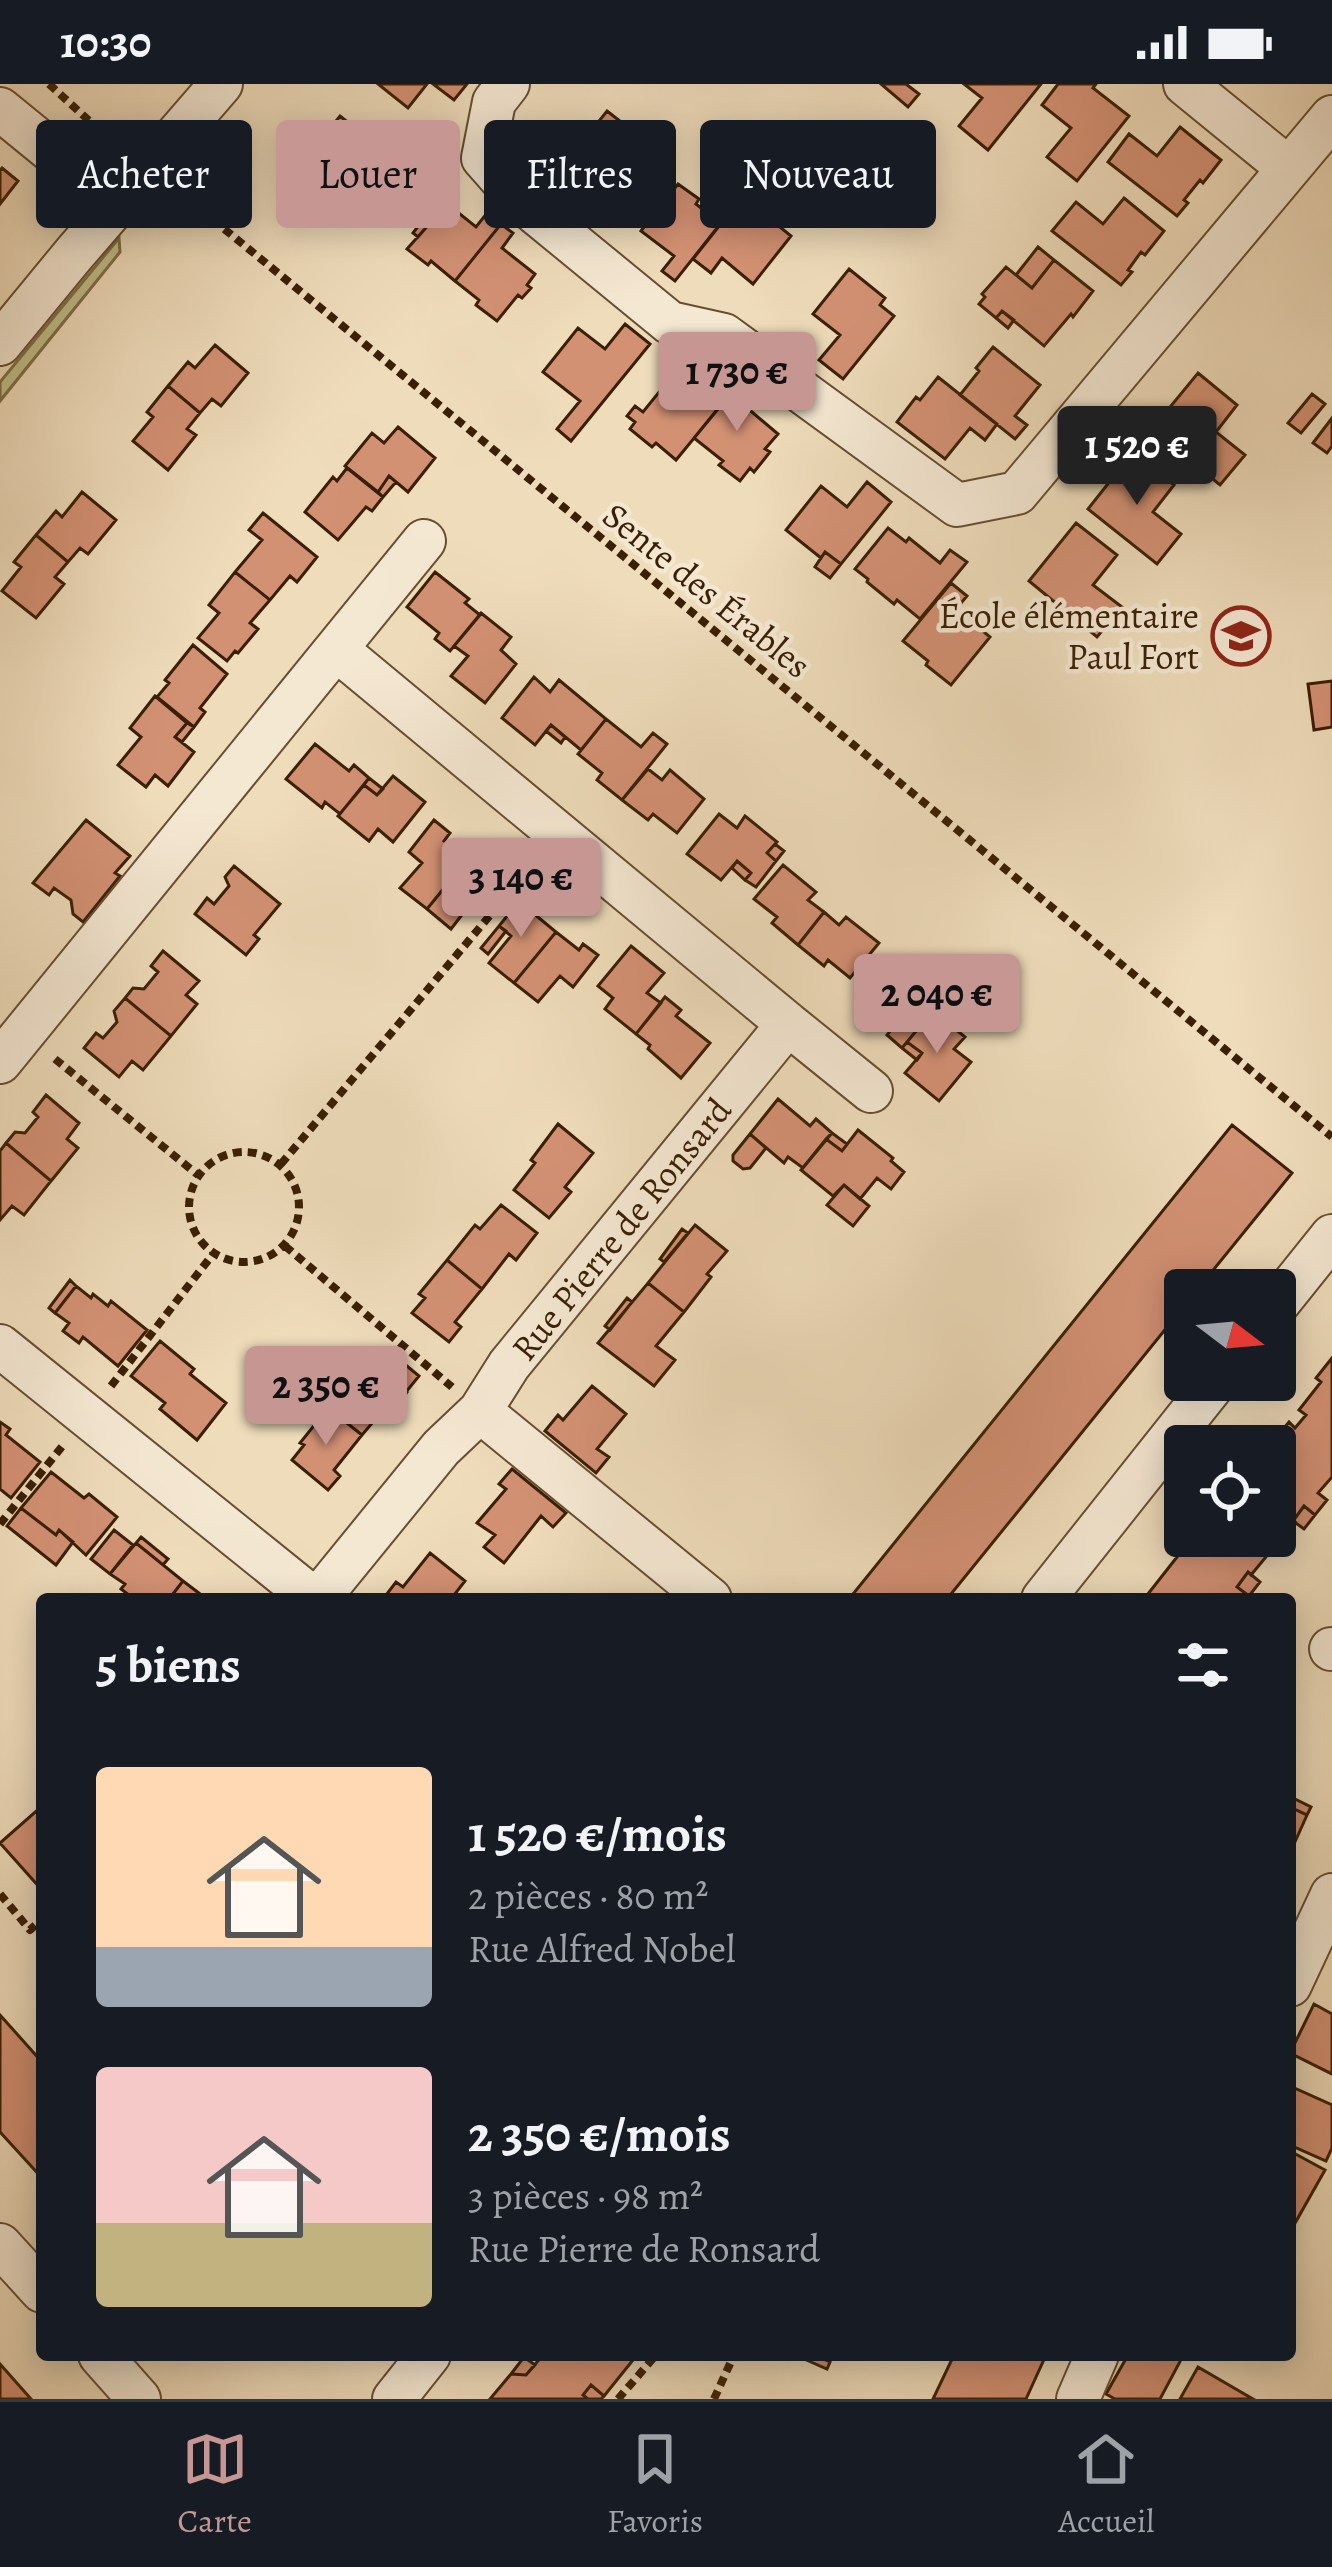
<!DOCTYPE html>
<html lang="fr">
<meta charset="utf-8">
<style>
:root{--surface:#171b24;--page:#242831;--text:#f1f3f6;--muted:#9ea1a6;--line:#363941;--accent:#c59692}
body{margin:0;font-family:Alegreya,serif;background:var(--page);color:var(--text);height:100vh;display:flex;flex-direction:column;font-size:45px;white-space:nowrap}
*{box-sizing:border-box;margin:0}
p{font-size:39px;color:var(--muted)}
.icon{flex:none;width:66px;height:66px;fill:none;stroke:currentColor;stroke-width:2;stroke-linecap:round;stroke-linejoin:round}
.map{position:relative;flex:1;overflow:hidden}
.sheet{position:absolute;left:36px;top:1509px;width:1260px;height:768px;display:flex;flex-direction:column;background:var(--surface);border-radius:12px;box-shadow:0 6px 30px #0003}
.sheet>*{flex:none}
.top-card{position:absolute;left:36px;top:36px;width:1260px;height:108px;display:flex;gap:24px}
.needle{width:78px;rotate:106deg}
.buttons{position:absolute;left:1164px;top:1185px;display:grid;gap:24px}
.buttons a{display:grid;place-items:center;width:132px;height:132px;border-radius:12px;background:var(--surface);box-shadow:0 6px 30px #0003;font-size:60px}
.price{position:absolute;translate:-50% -102px;padding:0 27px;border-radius:12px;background:var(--accent);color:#111;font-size:39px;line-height:78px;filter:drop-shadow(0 3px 6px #0008)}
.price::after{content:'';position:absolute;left:50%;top:72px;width:36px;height:27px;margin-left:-18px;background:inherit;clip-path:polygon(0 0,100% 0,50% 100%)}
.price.current{background:#222;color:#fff}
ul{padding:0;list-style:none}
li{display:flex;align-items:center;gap:36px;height:300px;padding:0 60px}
li span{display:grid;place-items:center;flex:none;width:336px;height:240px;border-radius:12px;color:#555}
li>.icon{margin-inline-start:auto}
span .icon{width:144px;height:144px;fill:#fffc;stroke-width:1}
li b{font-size:51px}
h2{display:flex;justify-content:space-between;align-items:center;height:144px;padding:0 60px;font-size:51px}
.pill{padding:0 42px;border-radius:12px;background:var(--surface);box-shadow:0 6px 30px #0003;font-size:42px;line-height:108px}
.pill.current{background:var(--accent);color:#111}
.status{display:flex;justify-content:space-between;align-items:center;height:84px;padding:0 60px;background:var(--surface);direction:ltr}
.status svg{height:33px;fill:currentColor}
.tabs{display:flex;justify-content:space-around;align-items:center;height:168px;border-top:3px solid var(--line);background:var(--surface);font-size:33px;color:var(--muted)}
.tabs a{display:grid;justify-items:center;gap:6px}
.tabs .current{color:var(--accent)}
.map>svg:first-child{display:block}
</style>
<div class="status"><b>10:30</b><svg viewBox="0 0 49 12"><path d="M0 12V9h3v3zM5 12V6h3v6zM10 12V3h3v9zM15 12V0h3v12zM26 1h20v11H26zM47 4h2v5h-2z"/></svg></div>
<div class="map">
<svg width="1332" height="2315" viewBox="0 0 1332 2315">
<rect width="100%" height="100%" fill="#efdcbb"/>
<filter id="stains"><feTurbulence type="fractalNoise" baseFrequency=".00167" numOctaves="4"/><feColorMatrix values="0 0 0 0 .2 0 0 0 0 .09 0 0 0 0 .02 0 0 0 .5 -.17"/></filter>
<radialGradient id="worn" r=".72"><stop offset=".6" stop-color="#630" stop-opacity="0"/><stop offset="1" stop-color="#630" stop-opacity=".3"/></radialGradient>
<path fill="#c1be8b" stroke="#7e6e46" stroke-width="3" d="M 119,154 L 120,168 L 0,317 L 0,298 Z"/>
<path fill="#d39174" stroke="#3a1f02" stroke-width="3" d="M 378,0 L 427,0 L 408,24 Z
M 433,0 L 467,0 L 454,16 Z
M 881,0 L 906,0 L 919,10 L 908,23 Z
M 964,0 L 1041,0 L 988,66 L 959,42 L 982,14 Z
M 1058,0 L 1096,0 L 1093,4 L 1129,32 L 1077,97 L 1047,73 L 1071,44 L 1042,21 Z
M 607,27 L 643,55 L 638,62 L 653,74 L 604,136 L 579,116 L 598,93 L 572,71 Z
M 340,32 L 404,84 L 383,109 L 358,89 L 336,118 L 291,81 L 321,42 L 327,48 Z
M 1180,43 L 1221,76 L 1203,99 L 1200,96 L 1184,116 L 1188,119 L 1177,132 L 1108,78 L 1129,50 L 1157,72 Z
M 291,81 L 317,102 L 305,117 L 279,95 Z
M 2,84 L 18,97 L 0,120 L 0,86 Z
M 678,100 L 699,115 L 696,120 L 721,139 L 675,197 L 662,187 L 674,172 L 641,147 L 644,143 L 635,137 L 648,122 L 656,128 Z
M 663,106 L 669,111 L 656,128 L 649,123 Z
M 1124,114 L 1164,147 L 1145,171 L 1141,168 L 1128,186 L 1132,188 L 1121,201 L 1052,147 L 1076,118 L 1103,140 Z
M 739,117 L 766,138 L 769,134 L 791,152 L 753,200 L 722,174 L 711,189 L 693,175 Z
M 445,118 L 476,143 L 487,129 L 501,140 L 455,197 L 431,177 L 428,181 L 407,165 L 431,138 L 425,133 L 433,123 L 438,128 Z
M 425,133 L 431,138 L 418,153 L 413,149 Z
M 501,140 L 513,149 L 502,164 L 535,190 L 527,201 L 531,204 L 522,214 L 518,211 L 497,237 L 476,221 L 479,216 L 455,197 Z
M 1038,163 L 1054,176 L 1032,204 L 1016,191 Z
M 1054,176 L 1093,207 L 1073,233 L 1071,230 L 1044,262 L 1002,227 L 996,234 L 979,220 L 985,213 L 982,210 L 1006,183 L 1032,204 Z
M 849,185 L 885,214 L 880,221 L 894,232 L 843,295 L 819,276 L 840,251 L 813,230 Z
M 1002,227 L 1014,236 L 1008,244 L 996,234 Z
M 625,240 L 650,260 L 571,357 L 557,345 L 580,317 L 543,288 L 578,244 L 605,265 Z
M 215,261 L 248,289 L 221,322 L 212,315 L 200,329 L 168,302 L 188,278 L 195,284 Z
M 993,263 L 1040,301 L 1015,332 L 1027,341 L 1015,355 L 960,311 L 979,287 L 976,284 Z
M 1198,289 L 1237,321 L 1216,348 L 1245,371 L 1220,401 L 1152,345 Z
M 938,293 L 997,340 L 985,356 L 970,344 L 945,375 L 897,338 L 916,313 L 920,316 Z
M 741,296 L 757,309 L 746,323 L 778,350 L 765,365 L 770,368 L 754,388 L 750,384 L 740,397 L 719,381 L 723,377 L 694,354 Z
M 668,297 L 697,321 L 708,307 L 723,319 L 676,376 L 656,359 L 652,363 L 630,345 L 635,338 L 627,332 L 635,322 L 643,328 Z
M 168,302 L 200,329 L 187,345 L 196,351 L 168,386 L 133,357 L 153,333 L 147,328 Z
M 1312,310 L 1325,320 L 1301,349 L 1288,339 Z
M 1332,334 L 1332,362 L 1327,369 L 1313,359 Z
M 398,343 L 435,374 L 408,408 L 389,392 L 378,408 L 345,382 L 372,349 L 384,359 Z
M 1133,368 L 1174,401 L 1153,428 L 1181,450 L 1157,480 L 1088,425 Z
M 347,384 L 383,413 L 372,427 L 366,423 L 338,456 L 305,428 L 333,393 L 337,397 Z
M 389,392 L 396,398 L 383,413 L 378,408 Z
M 867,398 L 891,418 L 841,480 L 825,468 L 821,474 L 786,446 L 821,402 L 847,423 Z
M 82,408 L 116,436 L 88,470 L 80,464 L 68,478 L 36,451 L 56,427 L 62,433 Z
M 263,429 L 317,473 L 297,498 L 290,492 L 270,516 L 235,488 L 262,456 L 249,446 Z
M 1076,439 L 1117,471 L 1093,501 L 1122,523 L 1097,553 L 1029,497 Z
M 888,444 L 906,458 L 909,454 L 940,479 L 950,466 L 967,478 L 920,535 L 897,516 L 894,520 L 867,498 L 868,495 L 855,485 Z
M 36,451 L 68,478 L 55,493 L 64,500 L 36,534 L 2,507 L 21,483 L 14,478 Z
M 825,468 L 841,480 L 830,494 L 815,483 Z
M 235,488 L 270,516 L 250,539 L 258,545 L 238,569 L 235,567 L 227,577 L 198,554 L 219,529 L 209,521 Z
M 435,488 L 469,515 L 465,519 L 480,531 L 450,567 L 435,555 L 439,549 L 407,523 Z
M 951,499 L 967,512 L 956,525 L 990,553 L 951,601 L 926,581 L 928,577 L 903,557 Z
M 481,529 L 511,553 L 501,566 L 516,580 L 485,619 L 451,592 L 468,572 L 454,562 Z
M 193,561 L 227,590 L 200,624 L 205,628 L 194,643 L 157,613 L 169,599 L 165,596 Z
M 534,593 L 550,608 L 559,596 L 606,635 L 581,666 L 551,641 L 535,661 L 502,634 Z
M 1332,597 L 1332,643 L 1314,646 L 1308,600 Z
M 155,612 L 187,639 L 175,653 L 194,668 L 168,702 L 155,691 L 146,703 L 118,681 L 141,653 L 130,644 Z
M 606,635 L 641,663 L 653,649 L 667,660 L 622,716 L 597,696 L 602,689 L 578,670 Z
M 187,639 L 194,643 L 182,658 L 175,653 Z
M 551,641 L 565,653 L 561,659 L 546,647 Z
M 315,660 L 349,687 L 354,681 L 369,694 L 340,730 L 325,718 L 322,724 L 286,695 Z
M 648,685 L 662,696 L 670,686 L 704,715 L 677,749 L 653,730 L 648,736 L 622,716 Z
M 393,692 L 425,718 L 393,758 L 378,745 L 369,757 L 338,732 L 364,701 L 377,711 Z
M 369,694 L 383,705 L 377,711 L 364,701 Z
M 719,730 L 737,744 L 745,732 L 777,758 L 767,769 L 776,777 L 756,803 L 745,796 L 751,789 L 737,777 L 721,796 L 687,770 Z
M 86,736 L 130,772 L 115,789 L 120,792 L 83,838 L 73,830 L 71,816 L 54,804 L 49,811 L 33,799 Z
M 434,736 L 450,749 L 444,757 L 467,776 L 427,825 L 400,804 L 422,779 L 409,768 Z
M 775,760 L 784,767 L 776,777 L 767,769 Z
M 467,776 L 489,794 L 495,788 L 511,801 L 486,831 L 471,819 L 451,845 L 427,825 Z
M 737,777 L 751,789 L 745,796 L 732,784 Z
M 783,781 L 816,808 L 808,816 L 824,828 L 798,861 L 772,839 L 777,833 L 754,815 Z
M 234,782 L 280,820 L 254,851 L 259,855 L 246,871 L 195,830 L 207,814 L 214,820 L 229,802 L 225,793 Z
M 524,811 L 538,823 L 533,829 L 556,848 L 514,899 L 489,879 L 511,852 L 499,842 Z
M 824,828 L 839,841 L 846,833 L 879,859 L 850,894 L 828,876 L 824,882 L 798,861 Z
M 499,842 L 506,847 L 488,870 L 481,864 Z
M 556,848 L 579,866 L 583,860 L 598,871 L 573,903 L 560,892 L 538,918 L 514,899 Z
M 631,862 L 664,889 L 647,909 L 661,919 L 636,950 L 605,925 L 613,914 L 598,902 Z
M 163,867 L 199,897 L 186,911 L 197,920 L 171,952 L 125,914 L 133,904 L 144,905 L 158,888 L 151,882 Z
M 887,884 L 920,912 L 916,917 L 931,929 L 902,964 L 887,951 L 891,946 L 859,920 Z
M 665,913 L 681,926 L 676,932 L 710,959 L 681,994 L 648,965 L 650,961 L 636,950 Z
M 125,914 L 171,952 L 143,986 L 132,977 L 119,993 L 84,964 L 96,949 L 103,954 L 117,938 L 114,927 Z
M 933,927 L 965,953 L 954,965 L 971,978 L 939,1017 L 905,989 L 922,969 L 907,958 Z
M 907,958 L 922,969 L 917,976 L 902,964 Z
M 46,1011 L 79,1039 L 67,1055 L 78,1064 L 51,1097 L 6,1059 L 15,1048 L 25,1049 L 38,1033 L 33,1028 Z
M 778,1015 L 810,1042 L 816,1035 L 832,1049 L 803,1084 L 788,1073 L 784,1079 L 750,1050 Z
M 558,1040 L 593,1069 L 565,1103 L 571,1108 L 549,1134 L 514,1106 L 535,1079 L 531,1076 Z
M 1232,1041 L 1292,1089 L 1197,1206 L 1185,1206 L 1185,1221 L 947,1515 L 849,1515 Z
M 858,1046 L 893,1074 L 891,1077 L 904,1088 L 891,1105 L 877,1094 L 860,1115 L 844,1101 L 833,1112 L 801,1086 L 826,1055 L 842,1067 Z
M 832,1049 L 847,1060 L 842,1067 L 826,1055 Z
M 750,1050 L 766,1064 L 750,1084 L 743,1085 L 733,1077 L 733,1071 Z
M 6,1059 L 51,1097 L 24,1131 L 12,1122 L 0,1136 L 0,1067 Z
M 844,1101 L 869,1122 L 853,1142 L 827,1121 Z
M 501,1121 L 537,1149 L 516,1176 L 509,1170 L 482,1205 L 447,1176 L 475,1141 L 480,1145 Z
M 695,1141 L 727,1167 L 707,1190 L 711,1193 L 684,1228 L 648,1199 Z
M 682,1145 L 688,1149 L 664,1178 L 660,1175 Z
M 447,1176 L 482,1205 L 455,1238 L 461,1243 L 449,1258 L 412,1229 L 425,1214 L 419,1210 Z
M 70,1196 L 76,1202 L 55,1229 L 49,1224 Z
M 648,1199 L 684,1228 L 656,1262 L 675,1276 L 654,1302 L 598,1259 Z
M 76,1202 L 91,1214 L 93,1210 L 108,1222 L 111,1217 L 147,1246 L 118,1282 L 83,1253 L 79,1259 L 63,1247 L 69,1239 L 55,1229 Z
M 627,1214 L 632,1218 L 610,1246 L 605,1242 Z
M 160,1257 L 194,1285 L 190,1290 L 226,1319 L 197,1356 L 160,1325 L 165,1319 L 131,1292 Z
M 384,1264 L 396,1273 L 381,1289 L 407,1308 L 396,1323 L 390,1318 L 362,1351 L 328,1324 L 354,1290 L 346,1283 L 357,1269 L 370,1279 Z
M 396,1273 L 419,1292 L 406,1308 L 381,1289 Z
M 1332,1274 L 1332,1393 L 1318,1409 L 1327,1416 L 1315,1431 L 1304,1422 L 1293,1437 L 1295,1438 L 1251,1491 L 1248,1488 L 1237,1503 L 1249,1512 L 1246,1515 L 1144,1515 L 1177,1473 L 1171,1469 L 1185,1452 L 1275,1452 L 1275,1362 L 1269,1362 L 1289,1338 L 1295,1344 L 1306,1331 L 1299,1326 L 1321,1298 L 1316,1294 Z
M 592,1302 L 626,1330 L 597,1365 L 609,1373 L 596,1389 L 545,1347 L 558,1331 L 563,1336 Z
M 328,1324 L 362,1351 L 334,1386 L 340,1392 L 328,1406 L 292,1376 L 304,1361 L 300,1359 Z
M 0,1338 L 10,1345 L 6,1351 L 40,1378 L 11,1414 L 0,1405 Z
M 512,1385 L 566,1429 L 553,1443 L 541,1432 L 504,1479 L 484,1463 L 495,1451 L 477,1439 L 506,1405 L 499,1400 Z
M 51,1388 L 84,1414 L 89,1410 L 117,1433 L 86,1471 L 59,1446 L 56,1451 L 21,1424 Z
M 1304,1422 L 1315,1431 L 1304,1445 L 1293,1437 Z
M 21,1424 L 56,1451 L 59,1446 L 73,1458 L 56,1481 L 7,1442 Z
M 114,1446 L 133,1461 L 110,1490 L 91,1475 Z
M 141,1453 L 168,1475 L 163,1481 L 136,1459 Z
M 136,1459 L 183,1497 L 169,1515 L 134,1515 L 121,1505 L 125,1500 L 110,1490 Z
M 430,1469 L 465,1497 L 451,1515 L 383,1515 L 396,1498 L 403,1503 Z
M 1248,1488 L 1260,1498 L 1249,1512 L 1237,1503 Z
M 183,1497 L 204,1513 L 206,1515 L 169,1515 Z
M 1293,1714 L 1311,1723 L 1307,1731 L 1290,1723 Z
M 42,1722 L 42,1805 L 41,1805 L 0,1759 Z
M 1290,1723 L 1307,1731 L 1290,1769 Z
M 1314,1920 L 1332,1930 L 1332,1990 L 1290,1969 Z
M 0,1931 L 42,1978 L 42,2094 L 0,2048 Z
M 1290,2002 L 1332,2021 L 1332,2064 L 1326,2077 L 1290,2061 Z
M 1290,2067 L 1325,2086 L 1290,2148 Z
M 543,2271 L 637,2271 L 604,2312 L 591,2301 L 583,2311 L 588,2315 L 490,2315 L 511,2290 L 526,2291 Z
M 795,2271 L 814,2271 L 830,2278 L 827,2285 Z
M 954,2271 L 1046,2271 L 1026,2315 L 933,2315 Z
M 1128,2271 L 1181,2271 L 1183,2272 L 1160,2315 L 1115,2315 L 1106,2310 Z
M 524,2273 L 535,2281 L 526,2291 L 511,2290 Z
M 0,2280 L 31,2315 L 0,2315 Z
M 1198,2283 L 1253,2315 L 1180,2315 Z
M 591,2301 L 604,2312 L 601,2315 L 588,2315 L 583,2311 Z"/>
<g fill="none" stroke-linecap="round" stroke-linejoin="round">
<g stroke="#674e30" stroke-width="46">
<path id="minor" d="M 508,0 L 494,18 L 483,74 L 520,116 L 670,239 L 724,251 L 957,421 L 1017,409 L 1332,33
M 1185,0 L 1288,84
M 0,25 L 92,100 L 115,124
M 0,260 L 74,170 L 221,0
M 336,565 L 424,457
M 788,940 L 871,1007
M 0,978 L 336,565 L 788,940 L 509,1281 L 480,1327 L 441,1364 L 318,1515
M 1275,1223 L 1332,1152
M 0,1262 L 314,1515
M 480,1327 L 710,1515
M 1043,1515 L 1217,1296
M 1331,1565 L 1332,1565
M 1290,1901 L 1332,1811
M 0,2161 L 42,2207
M 100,2271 L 139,2315
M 394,2315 L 429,2271
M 1078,2315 L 1097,2271"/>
</g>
<path stroke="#3a1f02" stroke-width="8" stroke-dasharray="9 6" stroke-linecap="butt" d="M 49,0 L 109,55
M 178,107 L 1332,1053
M 55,975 L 198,1091
M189 1123a55 55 0 1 1 110 0a55 55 0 1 1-110 0Z
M 281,1080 L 534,779
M 285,1162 L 452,1303
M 111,1302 L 213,1170
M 0,1440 L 64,1360
M 0,1810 L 30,1846 L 42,1835
M 618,2315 L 656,2271
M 714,2315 L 734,2271"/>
<use href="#minor" stroke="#f5e8d3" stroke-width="42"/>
</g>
<defs>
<g id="school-ring" transform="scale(3)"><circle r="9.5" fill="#f5e8d3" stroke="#8f2418" stroke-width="1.5"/><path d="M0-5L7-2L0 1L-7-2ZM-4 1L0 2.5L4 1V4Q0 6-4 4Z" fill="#8f2418"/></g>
</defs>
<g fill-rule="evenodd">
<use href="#school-ring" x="1241" y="552"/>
</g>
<g text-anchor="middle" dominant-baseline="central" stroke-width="9" stroke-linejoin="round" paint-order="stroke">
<g font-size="36" fill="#3a1f02" stroke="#f5e8d3">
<text transform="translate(707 506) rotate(39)">Sente des Érables</text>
<text transform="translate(621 1145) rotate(-51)">Rue Pierre de Ronsard</text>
</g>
<g font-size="36" fill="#3a1f02" stroke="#f5e8d3" text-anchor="end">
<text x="1199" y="531">École élémentaire<tspan x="1199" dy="41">Paul Fort</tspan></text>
</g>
</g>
<rect width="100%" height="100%" filter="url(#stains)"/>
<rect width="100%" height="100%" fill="url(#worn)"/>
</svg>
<div class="buttons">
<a><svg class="needle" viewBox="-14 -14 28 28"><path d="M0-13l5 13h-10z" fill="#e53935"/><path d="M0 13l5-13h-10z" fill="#9ea1a6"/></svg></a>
<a><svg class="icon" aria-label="locate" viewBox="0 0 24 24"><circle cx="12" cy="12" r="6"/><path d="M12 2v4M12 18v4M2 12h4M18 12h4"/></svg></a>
</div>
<b class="price" style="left:737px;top:350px">1 730 €</b>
<b class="price current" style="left:1137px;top:424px">1 520 €</b>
<b class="price" style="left:521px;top:856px">3 140 €</b>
<b class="price" style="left:937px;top:972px">2 040 €</b>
<b class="price" style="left:326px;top:1364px">2 350 €</b>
<div class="top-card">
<a class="pill">Acheter</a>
<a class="pill current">Louer</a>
<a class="pill">Filtres</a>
<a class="pill">Nouveau</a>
</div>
<section class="sheet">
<h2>5 biens<svg class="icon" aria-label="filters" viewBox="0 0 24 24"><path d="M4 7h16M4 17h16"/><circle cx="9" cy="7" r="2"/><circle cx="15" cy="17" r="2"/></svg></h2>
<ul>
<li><span style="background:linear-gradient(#ffd9b3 75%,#9aa5b1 0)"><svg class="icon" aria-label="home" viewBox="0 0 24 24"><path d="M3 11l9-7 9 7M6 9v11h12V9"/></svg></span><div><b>1 520 €/mois</b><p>2 pièces · 80 m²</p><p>Rue Alfred Nobel</p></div></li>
<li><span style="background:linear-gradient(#f6c9c9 65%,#c2b280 0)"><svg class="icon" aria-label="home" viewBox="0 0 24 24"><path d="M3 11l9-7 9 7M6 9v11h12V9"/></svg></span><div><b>2 350 €/mois</b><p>3 pièces · 98 m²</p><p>Rue Pierre de Ronsard</p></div></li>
</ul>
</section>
</div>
<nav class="tabs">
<a class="current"><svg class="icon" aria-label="map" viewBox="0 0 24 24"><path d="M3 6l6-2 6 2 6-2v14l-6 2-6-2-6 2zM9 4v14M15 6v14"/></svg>Carte</a>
<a><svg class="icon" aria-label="saved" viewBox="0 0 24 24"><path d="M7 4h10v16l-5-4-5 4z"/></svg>Favoris</a>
<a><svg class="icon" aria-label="home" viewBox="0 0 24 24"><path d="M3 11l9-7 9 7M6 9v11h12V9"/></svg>Accueil</a>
</nav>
